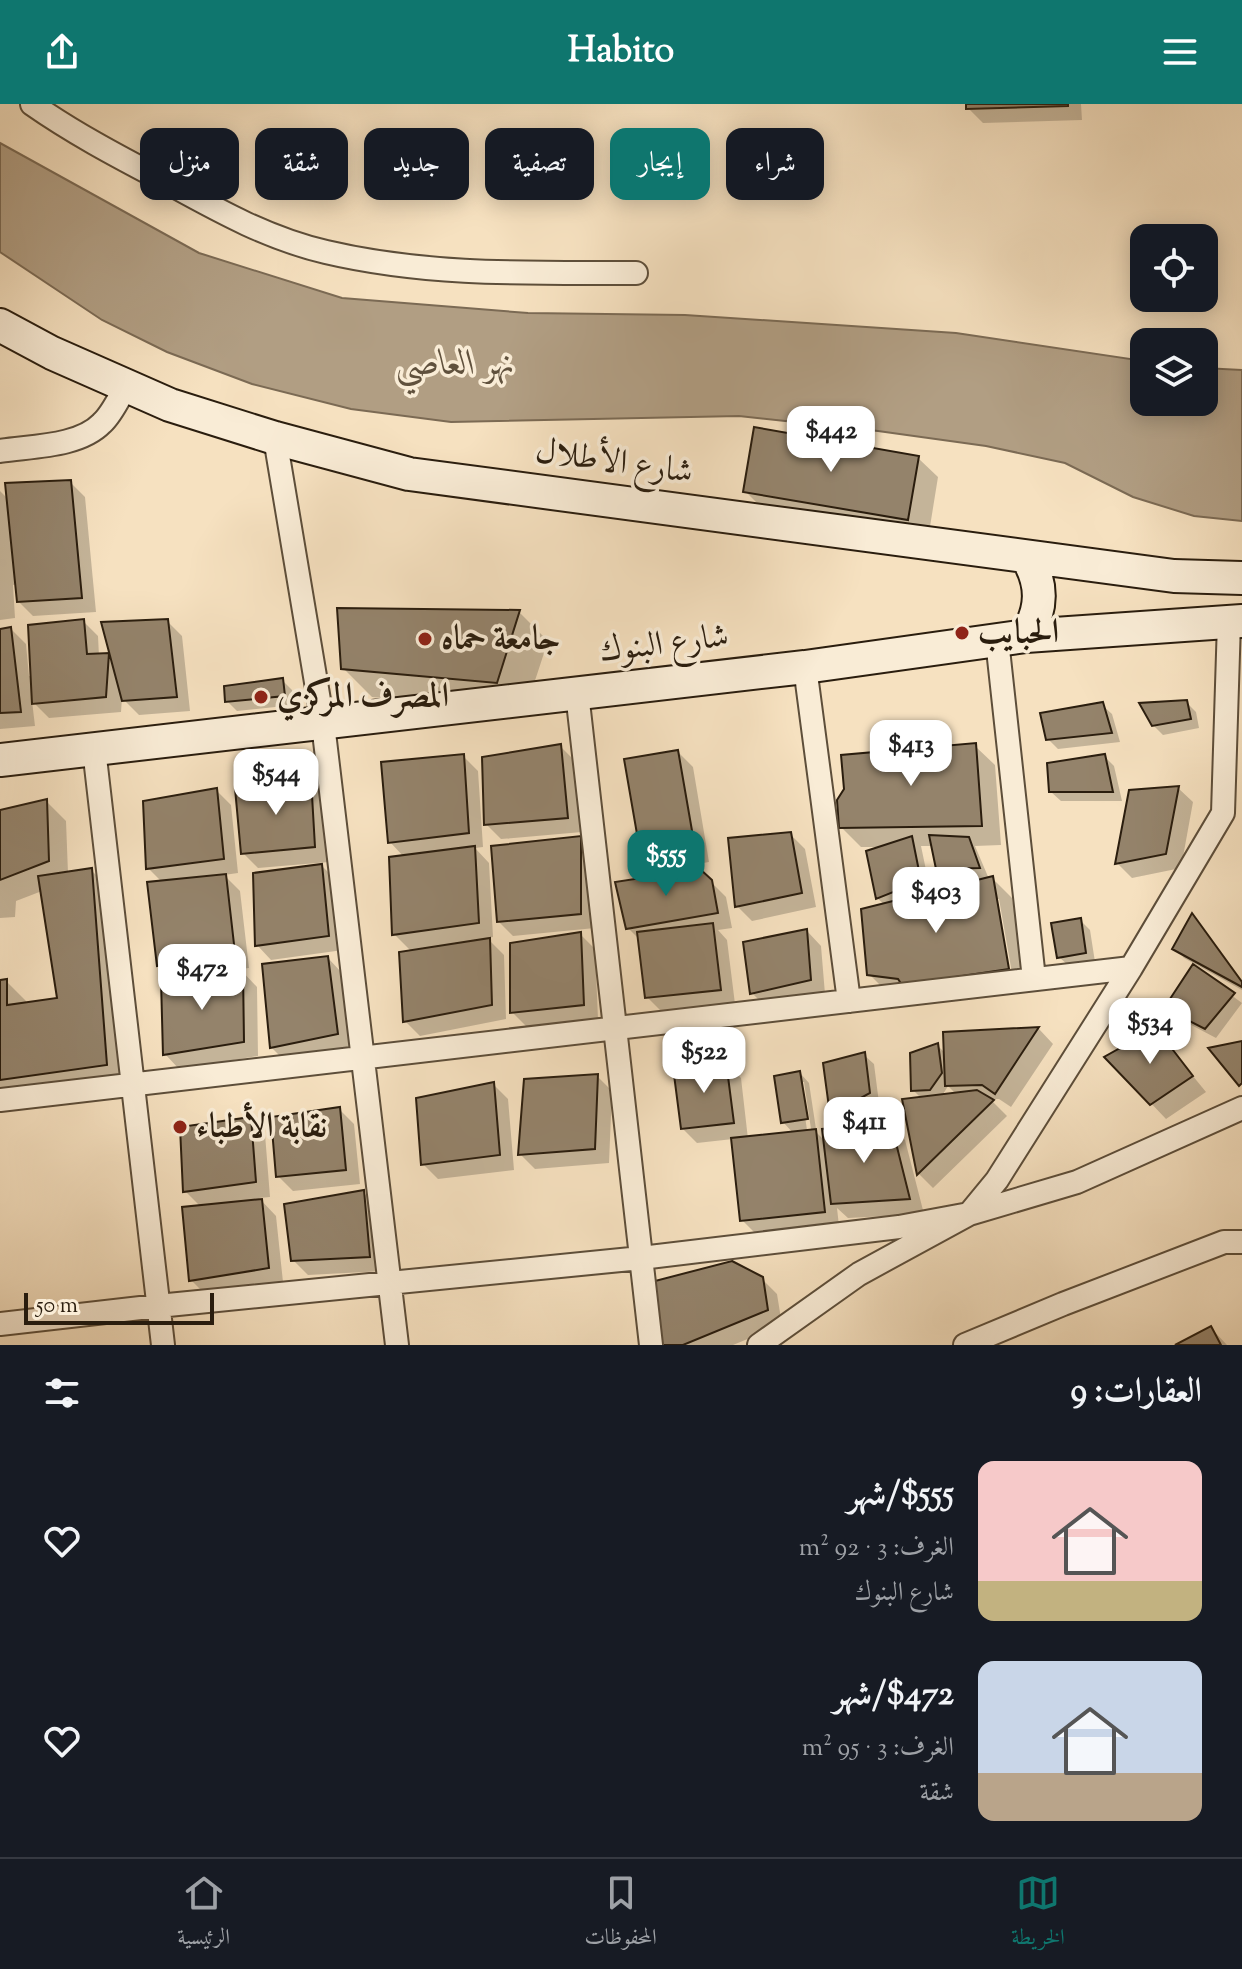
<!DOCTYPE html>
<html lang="ar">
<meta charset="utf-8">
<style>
:root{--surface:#171b24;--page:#242831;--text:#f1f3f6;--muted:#9ea1a6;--line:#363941;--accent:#0f766e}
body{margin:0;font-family:"Sorts Mill Goudy",Amiri,serif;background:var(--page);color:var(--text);direction:rtl;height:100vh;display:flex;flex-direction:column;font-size:30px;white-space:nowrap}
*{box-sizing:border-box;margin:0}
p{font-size:26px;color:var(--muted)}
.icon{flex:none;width:44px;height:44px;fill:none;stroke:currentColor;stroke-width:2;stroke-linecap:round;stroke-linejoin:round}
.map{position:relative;height:1241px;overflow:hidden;direction:ltr}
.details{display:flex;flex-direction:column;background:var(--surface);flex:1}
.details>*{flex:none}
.hud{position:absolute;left:24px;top:24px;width:800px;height:72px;direction:rtl;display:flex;gap:16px}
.controls{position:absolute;left:1130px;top:120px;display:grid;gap:16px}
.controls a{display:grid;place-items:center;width:88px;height:88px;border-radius:16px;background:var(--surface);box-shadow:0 4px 20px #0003;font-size:40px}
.scale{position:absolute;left:24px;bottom:20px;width:190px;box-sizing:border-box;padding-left:8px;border:4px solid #2a1d0e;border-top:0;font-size:22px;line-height:28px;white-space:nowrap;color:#2a1d0e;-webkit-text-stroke:6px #f9ecd6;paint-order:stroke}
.price{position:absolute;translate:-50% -68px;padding:0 18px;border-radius:16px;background:#fff;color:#222;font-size:26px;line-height:52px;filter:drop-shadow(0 2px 4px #0008)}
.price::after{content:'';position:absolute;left:50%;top:48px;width:24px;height:18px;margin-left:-12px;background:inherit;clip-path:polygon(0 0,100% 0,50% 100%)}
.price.on{background:var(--accent);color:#fff}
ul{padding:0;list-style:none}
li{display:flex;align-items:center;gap:24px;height:200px;padding:0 40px}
li span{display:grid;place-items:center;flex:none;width:224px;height:160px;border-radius:16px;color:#555}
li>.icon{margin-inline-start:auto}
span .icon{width:96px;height:96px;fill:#fffc;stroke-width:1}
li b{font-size:34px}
h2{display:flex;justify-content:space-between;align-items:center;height:96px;padding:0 40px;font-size:34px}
.chip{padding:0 28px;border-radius:16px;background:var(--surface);box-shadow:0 4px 20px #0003;font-size:28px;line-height:72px}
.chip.on{background:var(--accent);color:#fff}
header{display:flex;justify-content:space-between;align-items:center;height:104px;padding:0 40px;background:var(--accent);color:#fff;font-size:36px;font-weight:800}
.dock{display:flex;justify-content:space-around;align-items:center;height:112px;border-top:2px solid var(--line);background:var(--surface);font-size:22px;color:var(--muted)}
.dock a{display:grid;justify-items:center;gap:4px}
.dock .on{color:var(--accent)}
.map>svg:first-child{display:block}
</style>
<header><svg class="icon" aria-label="menu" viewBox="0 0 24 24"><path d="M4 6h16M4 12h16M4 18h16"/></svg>Habito<svg class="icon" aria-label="share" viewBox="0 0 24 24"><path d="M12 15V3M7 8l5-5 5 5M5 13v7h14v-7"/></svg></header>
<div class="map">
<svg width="1242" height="1241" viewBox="0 0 1242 1241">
<rect width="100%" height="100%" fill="#f6e1c0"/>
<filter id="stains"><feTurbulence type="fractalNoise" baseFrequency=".0025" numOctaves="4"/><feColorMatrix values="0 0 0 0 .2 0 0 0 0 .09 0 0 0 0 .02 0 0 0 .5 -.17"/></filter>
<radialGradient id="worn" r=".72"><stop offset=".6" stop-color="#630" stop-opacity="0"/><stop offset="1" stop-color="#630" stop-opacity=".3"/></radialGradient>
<path fill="#b19e83" stroke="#7b6a54" stroke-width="2" d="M 0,39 L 199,149 L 342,194 L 528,209 L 685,211 L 956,229 L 1144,257 L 1144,298 L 1204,298 L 1204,264 L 1242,266 L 1242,417 L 1194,412 L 1133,393 L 1065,359 L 986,342 L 878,327 L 739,312 L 451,318 L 351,305 L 252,280 L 167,248 L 102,216 L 0,148 Z"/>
<path fill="#0003" fill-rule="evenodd" d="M 968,0 L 1081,0 L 1082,16 L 983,19 L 968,4 Z
M 918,354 L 938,373 L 928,435 L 765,407 L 745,387 Z
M 70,378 L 85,393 L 96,508 L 33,512 L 18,497 L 17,480 L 13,481 L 15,514 L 0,516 L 0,387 L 9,396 Z
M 339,506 L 519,508 L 548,537 L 525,607 L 372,593 L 343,564 Z
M 83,517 L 98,532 L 99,552 L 112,551 L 167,517 L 182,532 L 190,607 L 139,611 L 122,594 L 121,608 L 49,614 L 32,597 L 35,622 L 0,625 L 0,527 L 11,525 L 26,540 L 29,572 L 33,572 Z
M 282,576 L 292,586 L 294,601 L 237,607 L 227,597 Z
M 1186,598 L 1196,608 L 1199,624 L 1163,631 L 1153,621 Z
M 1102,601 L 1112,610 L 1120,638 L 1058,645 L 1048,635 Z
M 560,642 L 575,657 L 582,728 L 501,735 L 486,720 Z
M 975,642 L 995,661 L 1001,741 L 975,742 L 989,775 L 992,774 L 1012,794 L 1028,885 L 924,900 L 918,894 L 889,890 L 869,870 L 885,801 L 877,794 L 881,743 L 861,743 L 841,723 ZM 921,742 L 933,742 L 938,764 L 948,774 L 987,774 L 931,790 ZM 995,795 L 999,795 L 1013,875 L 1009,876 Z
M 678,648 L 693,663 L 709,758 L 657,767 L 642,752 Z
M 463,652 L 478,667 L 483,743 L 475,744 L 489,759 L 493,833 L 487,834 L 504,851 L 506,915 L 420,932 L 405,917 L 412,848 L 394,830 L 404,753 L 390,738 Z
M 1104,652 L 1114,662 L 1122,697 L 1061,697 L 1051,688 Z
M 310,676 L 325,691 L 329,758 L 258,764 L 243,749 Z
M 1178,684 L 1193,698 L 1181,764 L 1132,774 L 1118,760 L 1131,688 Z
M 216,686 L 231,701 L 238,769 L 224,771 L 240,787 L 249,864 L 240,865 L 257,883 L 258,952 L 179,965 L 165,950 L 174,876 L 159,861 L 163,779 L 148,764 Z
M 46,697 L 66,717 L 68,769 L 91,766 L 111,786 L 126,981 L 0,998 L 0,878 L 6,877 L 26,897 L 26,900 L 59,896 L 42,787 L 16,797 L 15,813 L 0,814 L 0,708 Z
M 790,730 L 805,745 L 816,803 L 752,817 L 737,802 Z
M 581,734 L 595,749 L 595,824 L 513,832 L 498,817 Z
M 322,762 L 337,777 L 343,846 L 271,856 L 257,841 Z
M 700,767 L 726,793 L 732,824 L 718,826 L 727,836 L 735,900 L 662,908 L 647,893 L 640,836 L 628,824 Z
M 1193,813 L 1242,877 L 1242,886 L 1184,854 L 1175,844 Z
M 1080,816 L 1090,826 L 1095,858 L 1069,862 L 1059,853 Z
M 807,827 L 821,842 L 825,890 L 767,904 L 752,889 Z
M 580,830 L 595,845 L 598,915 L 527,923 L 512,908 Z
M 328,854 L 342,869 L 352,944 L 286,958 L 271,943 Z
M 1193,863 L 1242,899 L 1216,934 L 1176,913 L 1166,904 Z
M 1039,925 L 1053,940 L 1011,1003 L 999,995 L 990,995 L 1007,1012 L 933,1084 L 919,1070 L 904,997 L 921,994 L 913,986 L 938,942 L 946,950 L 945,930 ZM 948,982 L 956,990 L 942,992 Z
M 1156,927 L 1206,988 L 1166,1015 L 1108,954 Z
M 864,951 L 874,960 L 879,999 L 841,1019 L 832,1010 Z
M 726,959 L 741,974 L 748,1035 L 794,1030 L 783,1018 L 800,969 L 809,979 L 816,1025 L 813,1025 L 826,1038 L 890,1021 L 905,1036 L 924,1110 L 848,1114 L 837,1104 L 839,1122 L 757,1131 L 742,1116 L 733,1035 L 697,1039 L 682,1024 ZM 800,978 L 804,978 L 811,1025 L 807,1026 Z
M 597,972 L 612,987 L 609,1059 L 535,1065 L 520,1050 Z
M 493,980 L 508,995 L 514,1066 L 438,1075 L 423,1060 Z
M 339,1005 L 354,1020 L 360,1080 L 293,1087 L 278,1072 Z
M 250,1015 L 265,1030 L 270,1093 L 259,1094 L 276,1112 L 283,1178 L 206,1191 L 191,1176 L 201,1103 L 185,1087 Z
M 363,1088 L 378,1103 L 384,1167 L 308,1171 L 293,1156 Z
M 762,1175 L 777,1190 L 782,1221 L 733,1241 L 661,1241 Z
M 1211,1224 L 1227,1241 L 1179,1241 Z"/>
<path fill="#94836b" stroke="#2a1d0e" stroke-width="2" d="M 966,0 L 1068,0 L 1068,2 L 966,5 Z
M 754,323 L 919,352 L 908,416 L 743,388 Z
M 71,376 L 82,494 L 17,498 L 5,379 Z
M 337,504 L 520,506 L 497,579 L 341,565 Z
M 84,515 L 87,550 L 109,549 L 106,593 L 32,600 L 28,521 Z
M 168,515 L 177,593 L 122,597 L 101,518 Z
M 11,523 L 21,608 L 0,609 L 0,525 Z
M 283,574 L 285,592 L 225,598 L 224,582 Z
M 1187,596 L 1191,615 L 1152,622 L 1139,599 Z
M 1103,598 L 1112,629 L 1046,636 L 1040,609 Z
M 976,639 L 982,722 L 839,724 L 837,696 L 844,685 L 841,651 Z
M 561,640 L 568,714 L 484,721 L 482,653 Z
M 678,646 L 695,744 L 641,753 L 624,655 Z
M 464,650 L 469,729 L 388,739 L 381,658 Z
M 1105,650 L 1113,688 L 1049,688 L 1047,659 Z
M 311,674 L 315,743 L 241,750 L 235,684 Z
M 1179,682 L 1166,750 L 1115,760 L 1129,686 Z
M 217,684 L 224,755 L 146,765 L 143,697 Z
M 47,695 L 49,757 L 0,776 L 0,706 Z
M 791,728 L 802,789 L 735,803 L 728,734 Z
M 929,731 L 969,733 L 980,764 L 936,765 Z
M 581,732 L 581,810 L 497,818 L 491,742 Z
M 912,732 L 921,777 L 876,795 L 866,747 Z
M 475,742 L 479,819 L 392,831 L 389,753 Z
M 322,760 L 329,832 L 255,842 L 253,769 Z
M 92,764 L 107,961 L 0,976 L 0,876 L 7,875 L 7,901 L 57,894 L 38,772 Z
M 700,765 L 712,776 L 718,809 L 626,825 L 615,778 Z
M 226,770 L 235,849 L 157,862 L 147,778 Z
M 993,772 L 1009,865 L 902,881 L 898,875 L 867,871 L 861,805 Z
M 1192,809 L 1242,878 L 1242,883 L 1172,845 Z
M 1081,814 L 1086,849 L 1057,854 L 1051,819 Z
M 713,819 L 721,886 L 645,894 L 637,828 Z
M 807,825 L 811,876 L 750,890 L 743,838 Z
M 581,828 L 584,901 L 510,909 L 510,839 Z
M 490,834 L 492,901 L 403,918 L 399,848 Z
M 328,852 L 338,930 L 270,944 L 262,860 Z
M 1193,860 L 1235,889 L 1205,925 L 1164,904 Z
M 243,866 L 244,938 L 163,951 L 161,876 Z
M 1039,923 L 995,990 L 982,981 L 945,982 L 943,928 Z
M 1156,924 L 1193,972 L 1150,1001 L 1104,953 Z
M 1242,937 L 1242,979 L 1239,982 L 1208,944 Z
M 938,939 L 942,969 L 930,986 L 911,987 L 910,949 Z
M 865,948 L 870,989 L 830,1011 L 823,959 Z
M 726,957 L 734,1019 L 681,1025 L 673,963 Z
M 800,967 L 808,1015 L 781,1019 L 774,972 Z
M 598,970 L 595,1045 L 518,1051 L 524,975 Z
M 494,978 L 500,1051 L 421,1061 L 416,994 Z
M 977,986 L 994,996 L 917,1071 L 902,995 Z
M 340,1003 L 346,1066 L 276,1073 L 271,1013 Z
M 251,1013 L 256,1078 L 183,1088 L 180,1023 Z
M 891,1019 L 910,1095 L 831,1100 L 822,1025 Z
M 816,1025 L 825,1108 L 740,1117 L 731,1034 Z
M 364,1086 L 370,1153 L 291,1157 L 284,1100 Z
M 262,1095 L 269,1164 L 189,1177 L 182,1103 Z
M 732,1157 L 763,1173 L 768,1206 L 683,1241 L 659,1241 L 655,1177 Z
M 1211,1222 L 1221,1241 L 1175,1241 Z"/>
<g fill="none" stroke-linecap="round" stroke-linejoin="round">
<g stroke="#5d4e3a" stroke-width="26">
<path id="street" d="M 32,0 C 72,28 115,51 159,74 C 212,103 265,134 326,148 C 428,172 531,169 636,169
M 275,334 L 323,620 L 397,1241
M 0,347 C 31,342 79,343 102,319 C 112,310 119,294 126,282
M 997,536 L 1034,875
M 805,563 L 849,897
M 577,589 L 651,1241
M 94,645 L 163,1241
M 0,996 L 1131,864
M 0,1220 L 158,1202 L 641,1154 L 899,1123 L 969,1110 L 997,1076 L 1131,864 L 1223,709 L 1229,518
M 759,1241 L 859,1170 L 969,1110 L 1077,1078 L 1242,1004
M 965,1241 L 1063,1200 L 1224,1138 L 1242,1138"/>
</g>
<g stroke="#2a1d0e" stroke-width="36">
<path id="secondary" d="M 0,221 L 52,249 L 170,301 L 275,334 L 409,370 L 1174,472 L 1242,474
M 1026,532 C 1043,505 1043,480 1027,453
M 0,656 L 805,563 L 1026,532 L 1242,517"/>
</g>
<use href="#street" stroke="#f9ecd6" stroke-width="22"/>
<use href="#secondary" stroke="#f9ecd6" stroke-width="32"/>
</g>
<g fill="#8f2418" stroke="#f9ecd6" stroke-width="3">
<circle cx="962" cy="529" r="8"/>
<circle cx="425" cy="535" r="8"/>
<circle cx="261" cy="593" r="8"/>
<circle cx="180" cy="1023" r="8"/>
</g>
<g text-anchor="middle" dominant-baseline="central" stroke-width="7" stroke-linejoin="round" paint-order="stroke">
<g font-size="34" fill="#2a1d0e" stroke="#f9ecd6">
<text transform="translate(614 359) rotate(8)">شارع الأطلال</text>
<text transform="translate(664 541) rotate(-7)">شارع البنوك</text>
</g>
<g font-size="34" font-weight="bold" fill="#2a1d0e" stroke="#f9ecd6" text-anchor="start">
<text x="978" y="529">الحبايب</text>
<text x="441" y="535">جامعة حماه</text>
<text x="277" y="593">المصرف المركزي</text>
<text x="196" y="1023">نقابة الأطباء</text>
</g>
<g font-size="36" font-style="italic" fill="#60513d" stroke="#f9ecd6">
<text x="455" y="261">نهر العاصي</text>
</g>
</g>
<rect width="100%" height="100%" filter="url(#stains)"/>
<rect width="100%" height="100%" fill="url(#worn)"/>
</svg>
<div class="controls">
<a><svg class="icon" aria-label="locate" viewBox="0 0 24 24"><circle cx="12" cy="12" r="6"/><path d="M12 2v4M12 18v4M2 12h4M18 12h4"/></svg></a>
<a><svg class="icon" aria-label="layers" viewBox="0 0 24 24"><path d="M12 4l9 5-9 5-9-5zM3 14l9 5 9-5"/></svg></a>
</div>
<div class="scale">50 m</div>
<b class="price" style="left:831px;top:370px">$442</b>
<b class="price" style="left:911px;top:684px">$413</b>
<b class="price" style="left:276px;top:713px">$544</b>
<b class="price on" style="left:666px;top:794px">$555</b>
<b class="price" style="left:936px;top:831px">$403</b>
<b class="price" style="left:202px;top:908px">$472</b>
<b class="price" style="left:1150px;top:962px">$534</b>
<b class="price" style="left:704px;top:991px">$522</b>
<b class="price" style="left:864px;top:1061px">$411</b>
<div class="hud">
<a class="chip">شراء</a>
<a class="chip on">إيجار</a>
<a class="chip">تصفية</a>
<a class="chip">جديد</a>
<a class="chip">شقة</a>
<a class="chip">منزل</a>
</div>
</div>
<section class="details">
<h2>العقارات: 9<svg class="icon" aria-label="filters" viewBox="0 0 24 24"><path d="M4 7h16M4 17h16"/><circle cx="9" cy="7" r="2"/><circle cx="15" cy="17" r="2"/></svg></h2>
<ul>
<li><span style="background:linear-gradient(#f6c9c9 75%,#c2b280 0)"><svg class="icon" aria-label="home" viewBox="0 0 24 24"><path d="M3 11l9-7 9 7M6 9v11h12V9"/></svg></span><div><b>$555/شهر</b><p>الغرف: 3 · 92 m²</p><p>شارع البنوك</p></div><svg class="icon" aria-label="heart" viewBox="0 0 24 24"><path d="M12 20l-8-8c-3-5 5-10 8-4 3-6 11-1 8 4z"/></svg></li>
<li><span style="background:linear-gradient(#c9d6e8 70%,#b9a48a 0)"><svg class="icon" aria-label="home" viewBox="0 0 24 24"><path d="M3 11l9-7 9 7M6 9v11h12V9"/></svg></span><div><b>$472/شهر</b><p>الغرف: 3 · 95 m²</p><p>شقة</p></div><svg class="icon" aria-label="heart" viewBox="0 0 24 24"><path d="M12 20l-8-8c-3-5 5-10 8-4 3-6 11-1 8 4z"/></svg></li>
</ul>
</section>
<nav class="dock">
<a class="on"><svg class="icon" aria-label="map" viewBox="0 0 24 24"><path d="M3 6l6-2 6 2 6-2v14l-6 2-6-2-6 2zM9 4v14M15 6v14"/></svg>الخريطة</a>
<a><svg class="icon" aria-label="saved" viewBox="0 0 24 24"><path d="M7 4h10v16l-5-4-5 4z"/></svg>المحفوظات</a>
<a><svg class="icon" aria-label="home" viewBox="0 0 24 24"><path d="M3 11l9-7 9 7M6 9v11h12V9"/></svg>الرئيسية</a>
</nav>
